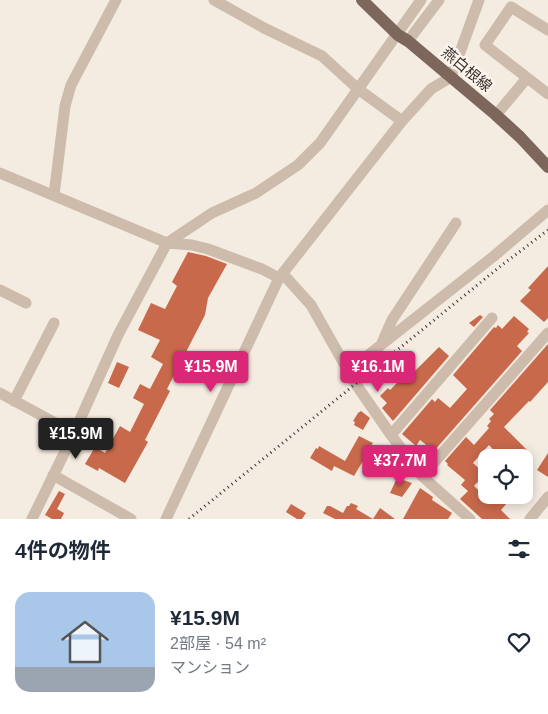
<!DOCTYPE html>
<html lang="ja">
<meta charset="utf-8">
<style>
:root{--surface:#fff;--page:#f2f2f3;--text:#1f2937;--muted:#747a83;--line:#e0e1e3;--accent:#db2777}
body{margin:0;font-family:Arial,"Noto Sans JP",sans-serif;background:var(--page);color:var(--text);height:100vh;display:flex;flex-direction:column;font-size:19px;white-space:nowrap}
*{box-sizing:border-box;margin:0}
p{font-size:16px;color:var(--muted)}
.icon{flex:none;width:28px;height:28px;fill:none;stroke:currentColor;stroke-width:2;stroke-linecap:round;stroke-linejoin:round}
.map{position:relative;height:519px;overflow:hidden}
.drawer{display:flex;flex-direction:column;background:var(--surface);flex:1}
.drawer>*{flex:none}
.controls{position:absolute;left:478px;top:449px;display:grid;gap:10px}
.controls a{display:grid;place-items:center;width:55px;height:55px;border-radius:10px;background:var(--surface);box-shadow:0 2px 12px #0003;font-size:25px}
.price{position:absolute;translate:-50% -42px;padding:0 11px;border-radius:5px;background:var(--accent);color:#fff;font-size:16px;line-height:32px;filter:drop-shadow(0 1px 2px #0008)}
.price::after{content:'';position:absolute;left:50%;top:30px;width:15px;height:11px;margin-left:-8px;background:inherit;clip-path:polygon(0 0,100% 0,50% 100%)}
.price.selected{background:#222;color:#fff}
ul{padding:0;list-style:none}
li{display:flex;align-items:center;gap:15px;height:125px;padding:0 15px}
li+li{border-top:1px solid var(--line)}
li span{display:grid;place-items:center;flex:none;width:140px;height:100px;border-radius:15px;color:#555}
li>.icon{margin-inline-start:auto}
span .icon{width:60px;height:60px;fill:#fffc;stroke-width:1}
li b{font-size:21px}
h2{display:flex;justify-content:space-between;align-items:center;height:60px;padding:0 15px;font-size:21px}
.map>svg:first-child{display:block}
</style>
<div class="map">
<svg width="548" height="519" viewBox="0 0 548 519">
<rect width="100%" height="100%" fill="#f4ebe1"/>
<path fill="#c8694b" d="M 188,252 L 206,256 L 227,264 L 208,298 L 205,315 L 167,389 L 170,391 L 145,440 L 148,442 L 125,483 L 99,468 L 98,471 L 85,464 L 95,447 L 105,453 L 120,426 L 130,432 L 144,404 L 133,398 L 140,384 L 150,389 L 163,364 L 151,357 L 160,340 L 138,330 L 151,303 L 165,309 L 177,286 L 172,282 Z
M 548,266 L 548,318 L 544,322 L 520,301 L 531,290 L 528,288 Z
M 480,315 L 483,317 L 474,327 L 469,323 Z
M 514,316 L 529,329 L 527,332 L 529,333 L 517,346 L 522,351 L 434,451 L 420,440 L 416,446 L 402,434 L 432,399 L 435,402 L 438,398 L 450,408 L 467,389 L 453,375 L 494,327 L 496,328 L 498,325 L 502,329 Z
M 548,344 L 548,382 L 530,402 L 529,401 L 504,427 L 529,452 L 523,458 L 501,458 L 489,445 L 473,463 L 485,474 L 474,486 L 491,502 L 498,495 L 514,495 L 501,510 L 510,519 L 482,519 L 460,499 L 468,491 L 461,485 L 465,480 L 447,465 L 448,464 L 445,461 L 466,437 L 474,445 L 489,428 L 487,426 L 491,421 L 489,419 L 494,414 L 490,410 Z
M 439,347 L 449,356 L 393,421 L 382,408 L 387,403 L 380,396 L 388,388 L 390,390 L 405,375 L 408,378 Z
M 117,362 L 129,367 L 119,388 L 108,383 Z
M 361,411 L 370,418 L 363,430 L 354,425 L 355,422 L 353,421 L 358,413 Z
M 359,436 L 373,443 L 371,446 L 380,451 L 372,464 L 364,459 L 354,476 L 334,466 L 332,471 L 310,458 L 316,448 L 318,449 L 319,446 L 345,461 Z
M 548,453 L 548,477 L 537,470 Z
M 397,478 L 412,483 L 402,497 L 390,493 Z
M 420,488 L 433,497 L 432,500 L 452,513 L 448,519 L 403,519 Z
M 59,491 L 65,494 L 57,509 L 64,513 L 61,519 L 52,519 L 45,515 Z
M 351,503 L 358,506 L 356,509 L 373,519 L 380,508 L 395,519 L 335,519 L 323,513 L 327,506 L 330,506 L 343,513 L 347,506 L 349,506 Z
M 291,504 L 306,513 L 302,519 L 297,519 L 286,512 Z"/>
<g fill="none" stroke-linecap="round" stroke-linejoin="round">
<path stroke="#cdbbac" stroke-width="11" d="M 214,0 L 264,28 L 322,56 L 358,89 L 402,121
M 548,30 L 511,7 L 485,45 L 548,94
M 408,41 L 439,0
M 496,115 L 527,78
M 0,173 L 167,243 L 192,245 L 208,249 L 262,269 L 279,278
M 54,195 L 65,106 L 71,85 L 116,0
M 283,274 L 311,305 L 355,383 L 391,435 L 422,476 L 470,519
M 0,290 L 26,303
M 382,343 L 392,320 L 456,223
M 348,371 L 494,256 L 548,210
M 0,393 L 74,433
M 14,401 L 54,323
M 391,435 L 492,318
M 53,475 L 131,519
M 422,476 L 548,333
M 32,519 L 74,433 L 118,335 L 167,243 L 212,213 L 256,193 L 298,165 L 320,143 L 421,0
M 166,519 L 279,278 L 402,121 L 431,89 L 451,77 L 479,0
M 530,519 L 548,497"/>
<path stroke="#7d675c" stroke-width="12" d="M 362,0 L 398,35 L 408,41 L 496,115 L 520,137 L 548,167"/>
<path stroke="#3b302b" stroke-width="3" stroke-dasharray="1 4" stroke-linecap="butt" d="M 189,519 L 502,265 L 548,230"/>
</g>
<g text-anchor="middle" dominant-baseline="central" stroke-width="5" stroke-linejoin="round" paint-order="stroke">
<g font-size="15" fill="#3b302b" stroke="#fbf5ee">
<text transform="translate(467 69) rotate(40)">燕白根線</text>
</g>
</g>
</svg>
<div class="controls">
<a><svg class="icon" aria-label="locate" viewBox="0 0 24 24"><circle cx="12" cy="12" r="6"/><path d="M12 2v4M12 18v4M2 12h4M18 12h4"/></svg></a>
</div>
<b class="price" style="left:211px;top:393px">¥15.9M</b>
<b class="price" style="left:378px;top:393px">¥16.1M</b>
<b class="price selected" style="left:76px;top:460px">¥15.9M</b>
<b class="price" style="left:400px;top:487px">¥37.7M</b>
</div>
<section class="drawer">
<h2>4件の物件<svg class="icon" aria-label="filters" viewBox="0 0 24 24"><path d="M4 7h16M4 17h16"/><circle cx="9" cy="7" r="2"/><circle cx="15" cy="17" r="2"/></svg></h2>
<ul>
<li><span style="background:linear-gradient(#a9c7e8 75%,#9aa5b1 0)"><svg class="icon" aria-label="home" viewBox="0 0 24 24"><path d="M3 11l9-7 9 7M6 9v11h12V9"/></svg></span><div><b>¥15.9M</b><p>2部屋 · 54 m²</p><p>マンション</p></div><svg class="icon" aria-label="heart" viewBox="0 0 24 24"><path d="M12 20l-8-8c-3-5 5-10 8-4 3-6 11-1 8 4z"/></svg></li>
</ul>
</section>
